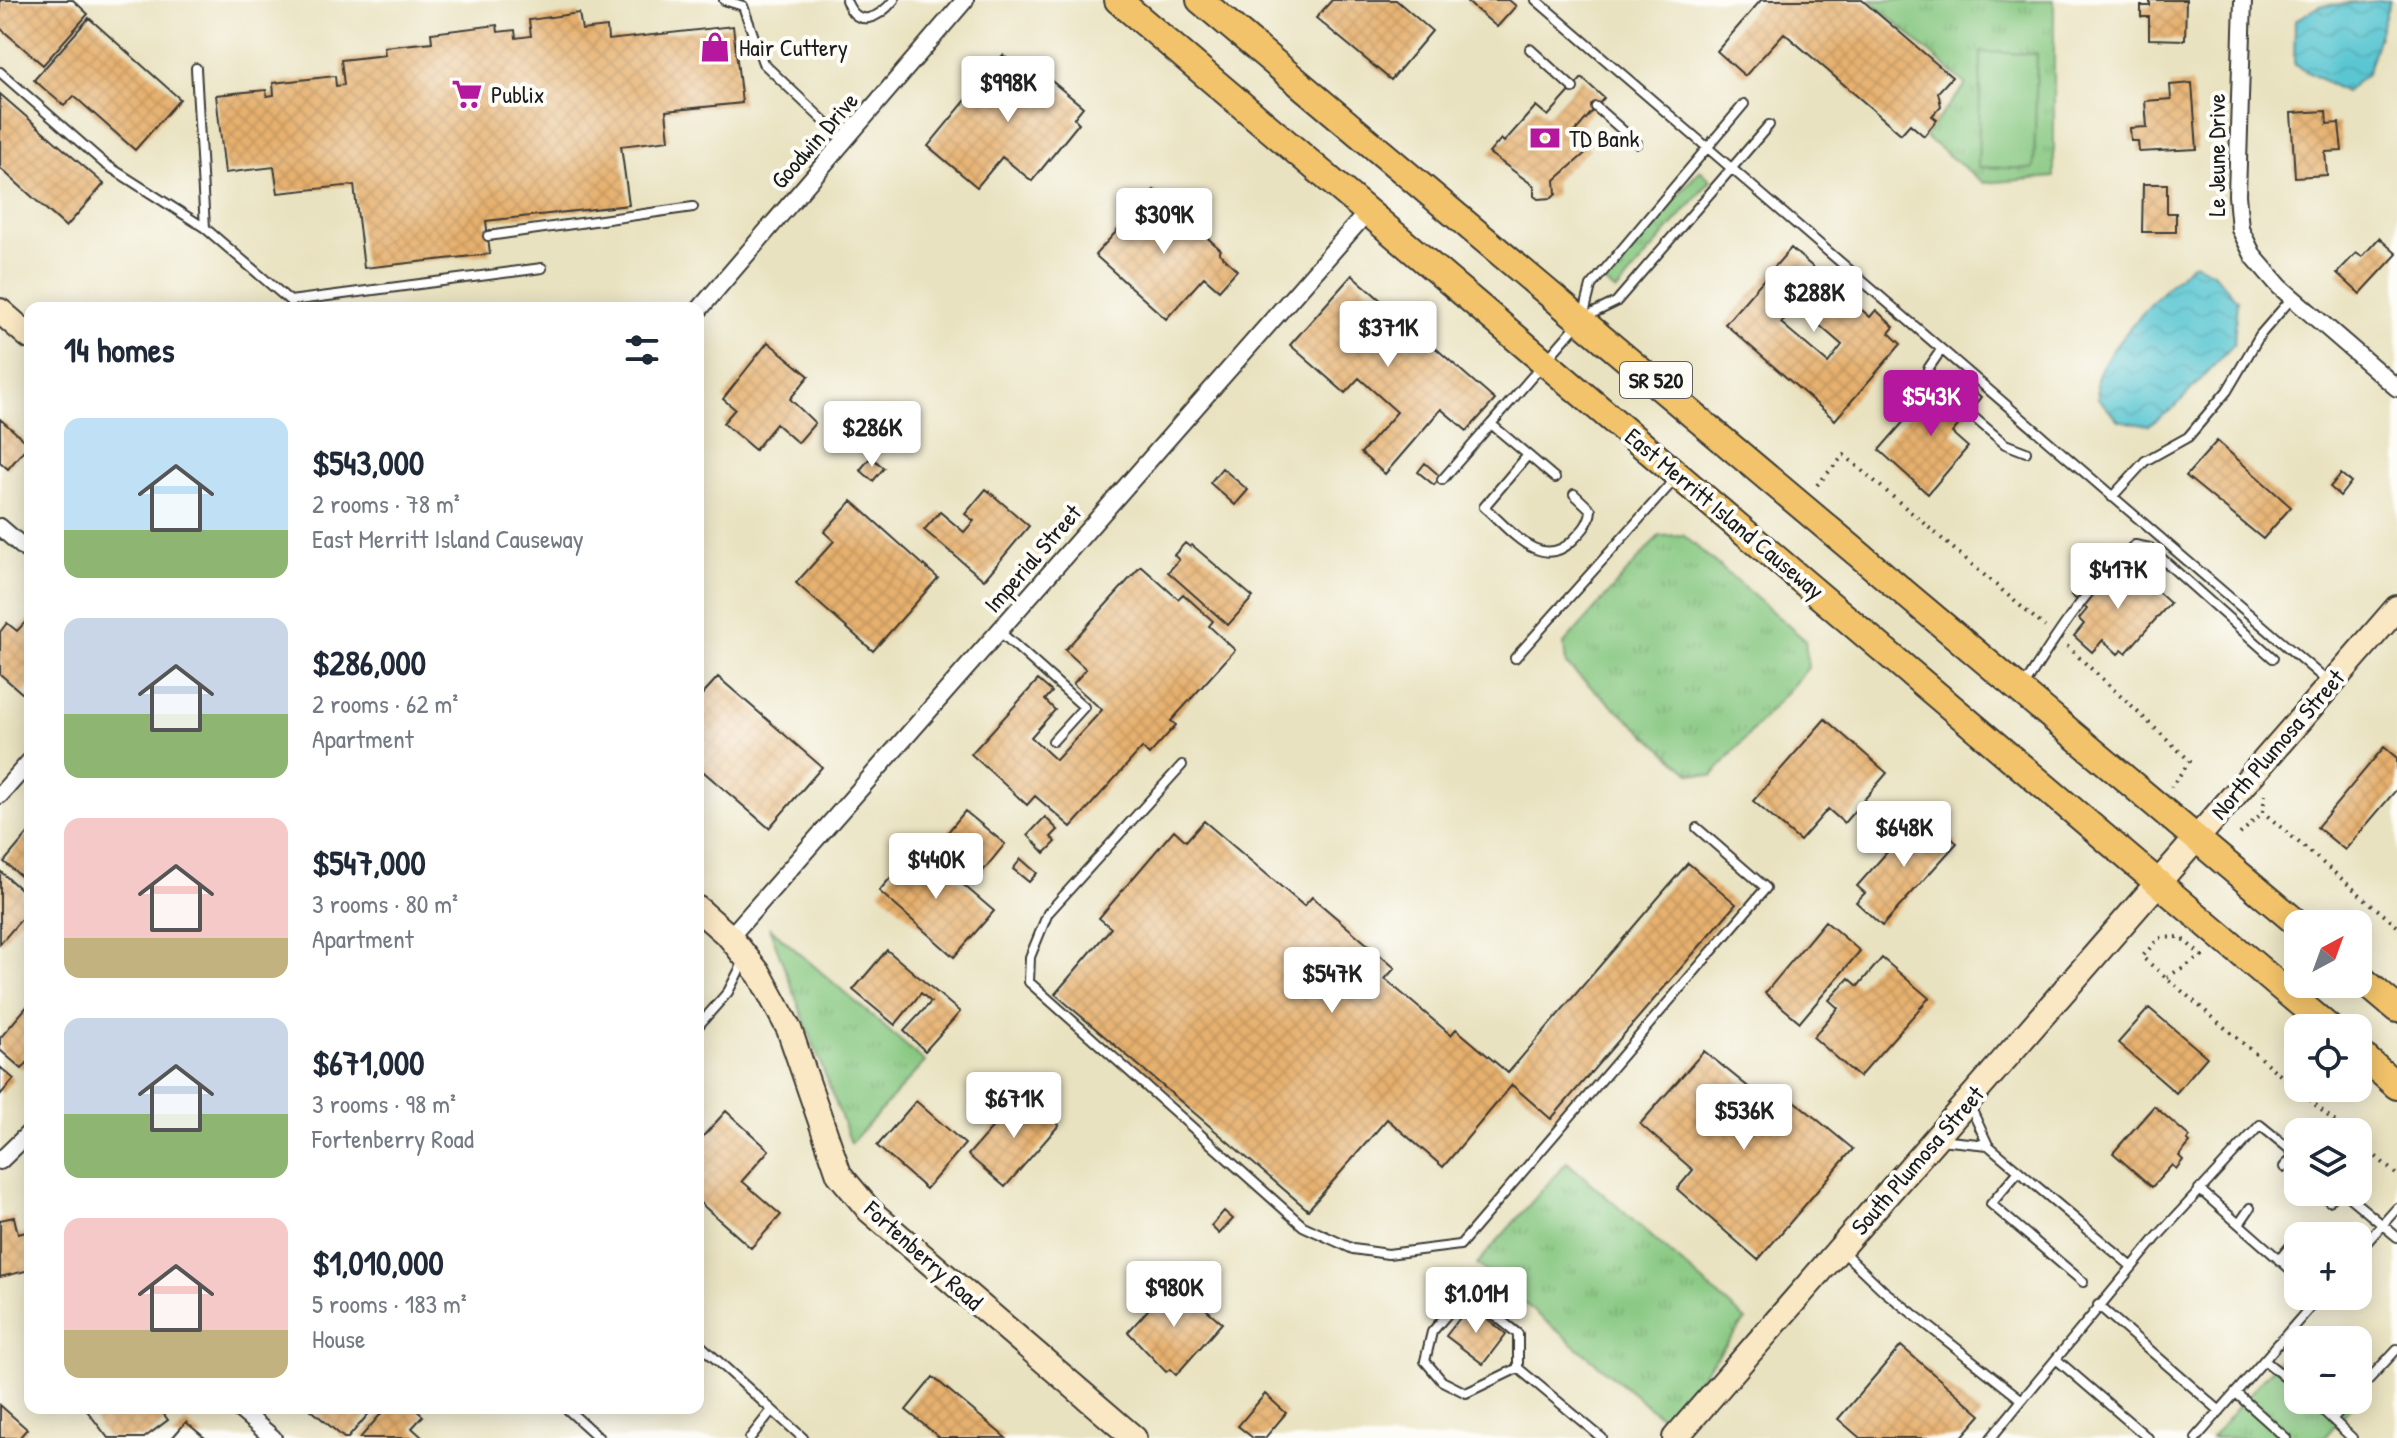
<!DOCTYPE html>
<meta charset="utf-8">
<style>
:root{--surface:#fff;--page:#f6f6f7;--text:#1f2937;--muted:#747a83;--accent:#b5179e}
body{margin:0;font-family:"Patrick Hand",sans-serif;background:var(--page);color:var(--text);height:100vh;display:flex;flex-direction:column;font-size:30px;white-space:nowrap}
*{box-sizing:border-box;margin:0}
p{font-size:26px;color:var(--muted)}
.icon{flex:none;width:44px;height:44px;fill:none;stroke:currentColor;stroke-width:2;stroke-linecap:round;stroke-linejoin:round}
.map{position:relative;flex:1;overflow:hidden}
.side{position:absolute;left:24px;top:302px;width:680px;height:1112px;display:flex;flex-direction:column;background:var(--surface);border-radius:16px;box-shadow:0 4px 20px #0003}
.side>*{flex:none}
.needle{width:52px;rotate:41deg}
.fabs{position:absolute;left:2284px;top:910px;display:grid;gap:16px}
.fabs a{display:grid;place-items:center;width:88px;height:88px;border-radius:16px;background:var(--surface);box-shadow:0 4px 20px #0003;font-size:40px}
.price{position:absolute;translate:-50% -68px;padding:0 18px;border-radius:8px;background:#fff;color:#222;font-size:26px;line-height:52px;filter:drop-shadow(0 2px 4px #0008)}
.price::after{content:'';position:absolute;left:50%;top:48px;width:24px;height:18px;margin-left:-12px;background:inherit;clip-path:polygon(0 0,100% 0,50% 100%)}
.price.on{background:var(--accent);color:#fff}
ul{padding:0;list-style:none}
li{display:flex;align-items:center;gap:24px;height:200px;padding:0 40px}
li span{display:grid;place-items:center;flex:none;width:224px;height:160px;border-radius:16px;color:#555}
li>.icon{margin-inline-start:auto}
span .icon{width:96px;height:96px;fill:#fffc;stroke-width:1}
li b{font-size:34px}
h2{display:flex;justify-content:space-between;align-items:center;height:96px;padding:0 40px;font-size:34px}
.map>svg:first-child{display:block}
</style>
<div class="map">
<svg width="2397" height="1438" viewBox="0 0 2397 1438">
<defs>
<pattern id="grass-tufts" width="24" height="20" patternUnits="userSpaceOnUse" patternTransform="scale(2)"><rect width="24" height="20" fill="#86c780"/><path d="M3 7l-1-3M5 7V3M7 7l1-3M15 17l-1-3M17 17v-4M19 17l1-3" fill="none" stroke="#73aa6e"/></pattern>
<pattern id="water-waves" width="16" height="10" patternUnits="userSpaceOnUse" patternTransform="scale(2)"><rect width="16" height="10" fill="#5ac6d2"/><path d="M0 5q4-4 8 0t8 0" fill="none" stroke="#4eaab4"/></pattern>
<pattern id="building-cross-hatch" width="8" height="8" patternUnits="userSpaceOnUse" patternTransform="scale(2)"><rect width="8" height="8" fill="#e6b06e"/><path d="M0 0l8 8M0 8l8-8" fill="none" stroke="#c5975f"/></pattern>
</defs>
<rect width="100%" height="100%" fill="#fdfcf7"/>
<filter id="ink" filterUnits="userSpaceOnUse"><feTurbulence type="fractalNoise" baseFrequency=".0125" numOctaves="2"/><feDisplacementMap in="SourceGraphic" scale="16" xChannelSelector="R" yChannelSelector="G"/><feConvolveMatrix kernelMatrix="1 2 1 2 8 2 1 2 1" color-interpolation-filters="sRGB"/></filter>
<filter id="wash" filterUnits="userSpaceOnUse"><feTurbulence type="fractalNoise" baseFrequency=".006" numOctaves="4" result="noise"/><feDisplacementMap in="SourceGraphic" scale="32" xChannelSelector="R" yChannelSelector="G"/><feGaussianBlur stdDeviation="1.8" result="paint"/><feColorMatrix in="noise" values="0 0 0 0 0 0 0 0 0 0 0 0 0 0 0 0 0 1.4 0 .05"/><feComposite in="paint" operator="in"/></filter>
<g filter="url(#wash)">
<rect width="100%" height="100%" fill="#e9e2c0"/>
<path fill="url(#grass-tufts)" stroke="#51724e" stroke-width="2" d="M 1870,0 L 2054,0 L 2054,177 L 1984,183 L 1924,136 L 1966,85 Z
M 1700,170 L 1711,180 L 1616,292 L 1604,282 Z
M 1683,535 L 1805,640 L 1808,668 L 1712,776 L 1690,773 L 1566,665 L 1564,644 L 1659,536 Z
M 769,927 L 925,1062 L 851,1143 Z
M 1567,1162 L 1746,1320 L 1665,1420 L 1477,1264 Z
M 2298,1338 L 2298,1400 L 2356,1400 L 2324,1438 L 2211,1438 Z"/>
<path fill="#86c780" stroke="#51724e" stroke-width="2" d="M 1981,52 L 2037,54 L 2034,169 L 1978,167 Z"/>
<path fill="url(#water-waves)" stroke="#3b7177" stroke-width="2" d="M 2390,0 L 2367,74 L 2345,92 L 2294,65 L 2295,21 L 2319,6 Z
M 2194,263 L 2213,272 L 2237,300 L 2234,344 L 2175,407 L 2148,426 L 2118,420 L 2098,398 C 2098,392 2096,384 2097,379 C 2103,352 2171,280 2194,263 Z"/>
<g id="blocks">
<path fill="url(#building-cross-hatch)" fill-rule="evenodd" d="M 0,0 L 73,0 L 88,14 L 43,65 L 0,28 Z
M 1332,0 L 1396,0 L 1432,31 L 1391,80 L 1316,18 Z
M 1465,0 L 1509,0 L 1516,6 L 1497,27 Z
M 1761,0 L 1862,0 L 1952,77 L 1938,92 L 1941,106 L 1932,116 L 1937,120 L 1924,136 L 1910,124 L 1901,134 L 1784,33 L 1745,76 L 1717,51 Z
M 2150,0 L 2186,0 L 2185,40 L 2149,39 L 2149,17 L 2141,17 L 2141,6 L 2150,6 Z
M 579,13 L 582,30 L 607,27 L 608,40 L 733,26 L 742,103 L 666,111 L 669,140 L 621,146 L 629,205 L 486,221 L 490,254 L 364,268 L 354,185 L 278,193 L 274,167 L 225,173 L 216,95 L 266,90 L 267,96 L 274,95 L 273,83 L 335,76 L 336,86 L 344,85 L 341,60 L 385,55 L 384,47 L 432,42 L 431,33 L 497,25 L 498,32 L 515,30 L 516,38 L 531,36 L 529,20 Z
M 89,18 L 180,99 L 135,150 L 74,96 L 64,106 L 34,80 Z
M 1003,55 L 1030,78 L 1037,69 L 1083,107 L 1074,118 L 1079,123 L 1032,181 L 1002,157 L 977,187 L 928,146 Z
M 1582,78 L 1604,98 L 1573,134 L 1590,149 L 1555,180 L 1556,194 L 1552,198 L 1538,199 L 1534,196 L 1534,186 L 1489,153 L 1501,139 L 1504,142 L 1536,106 L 1548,116 Z
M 2192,83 L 2197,149 L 2139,152 L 2138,141 L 2131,141 L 2130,128 L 2147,127 L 2145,101 L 2171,99 L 2170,85 Z
M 0,94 L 104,184 L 66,227 L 0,168 Z
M 2326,111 L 2327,124 L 2339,123 L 2342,151 L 2325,152 L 2327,175 L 2295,177 L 2291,113 Z
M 2143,184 L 2167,184 L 2167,213 L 2176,213 L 2176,232 L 2142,232 Z
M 1154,190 L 1221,250 L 1219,253 L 1237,270 L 1219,290 L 1204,277 L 1166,319 L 1095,255 Z
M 2379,238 L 2397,254 L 2360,294 L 2337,273 L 2356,253 L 2362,257 Z
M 1791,248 L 1870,317 L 1876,310 L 1894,327 L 1889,333 L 1901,344 L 1835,420 L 1725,324 ZM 1796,305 L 1842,345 L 1828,363 L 1781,323 Z
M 1352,275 L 1495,400 L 1467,431 L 1441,409 L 1385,474 L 1361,453 L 1397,412 L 1359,378 L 1345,393 L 1290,345 Z
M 768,342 L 809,376 L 790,399 L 815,423 L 798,443 L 776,424 L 755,450 L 723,423 L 735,409 L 723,399 Z
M 1961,379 L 1981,397 L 1952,433 L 1968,447 L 1928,494 L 1879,450 L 1919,404 L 1930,413 Z
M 0,419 L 29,444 L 8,469 L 0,462 Z
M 2217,441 L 2291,507 L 2263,539 L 2186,476 Z
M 871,457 L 884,468 L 873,481 L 860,470 Z
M 1425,463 L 1441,477 L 1434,485 L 1418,472 Z
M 1222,468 L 1248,490 L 1235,505 L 1210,483 Z
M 2341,474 L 2351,482 L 2340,496 L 2330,487 Z
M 986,489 L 1029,526 L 984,580 L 924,530 L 940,512 L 964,532 L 974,521 L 965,514 Z
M 852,501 L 938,578 L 873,651 L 796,583 L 834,541 L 824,532 Z
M 1185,543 L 1190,547 L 1192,545 L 1253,597 L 1228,625 L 1168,572 L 1179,560 L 1174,555 Z
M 2127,564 L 2170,603 L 2126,653 L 2122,650 L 2118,654 L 2103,640 L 2092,652 L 2074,636 L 2084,624 L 2079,619 L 2087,609 L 2071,595 L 2085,579 L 2101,593 Z
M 1141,566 L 1178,599 L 1183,594 L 1213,621 L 1209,626 L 1235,650 L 1171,721 L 1176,725 L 1149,755 L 1142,748 L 1071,827 L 1035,796 L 1027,805 L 971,754 L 1038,680 L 1052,692 L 1045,700 L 1055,710 L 1031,737 L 1056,760 L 1102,710 L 1073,684 L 1086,669 L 1065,650 Z
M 30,617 L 30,686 L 23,694 L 0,674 L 0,632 L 7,623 L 17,631 Z
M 718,677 L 822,767 L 769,828 L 698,767 L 698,699 Z
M 1825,719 L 1887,773 L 1844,823 L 1828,809 L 1800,841 L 1753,801 Z
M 2384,747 L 2397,758 L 2397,789 L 2345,850 L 2317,827 Z
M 965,811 L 1005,844 L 983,871 L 943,838 Z
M 1920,815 L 1929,824 L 1932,821 L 1957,843 L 1882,926 L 1856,902 L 1865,893 L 1857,886 Z
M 1045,817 L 1058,830 L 1051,837 L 1056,842 L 1045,853 L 1028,835 Z
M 1204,821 L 1304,906 L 1312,897 L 1395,968 L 1385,979 L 1451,1035 L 1456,1029 L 1508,1073 L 1688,863 L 1736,904 L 1551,1119 L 1512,1085 L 1443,1167 L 1387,1119 L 1308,1210 L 1055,994 L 1111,928 L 1099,918 L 1174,830 L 1186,841 Z
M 30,831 L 30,884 L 4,862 Z
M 918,846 L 994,911 L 954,957 L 879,891 Z
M 1021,859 L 1037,873 L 1029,882 L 1013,869 Z
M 0,871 L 30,898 L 30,909 L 0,944 Z
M 1825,921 L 1860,951 L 1800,1022 L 1765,993 Z
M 887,950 L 960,1012 L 925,1051 L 904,1031 L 931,1002 L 921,993 L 895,1025 L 853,990 Z
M 1882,958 L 1929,998 L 1859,1077 L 1813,1037 L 1838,1008 L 1829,1000 L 1849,978 L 1858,986 Z
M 30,1003 L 30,1060 L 22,1069 L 0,1050 L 0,1038 Z
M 2149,1008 L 2207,1057 L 2176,1093 L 2118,1043 Z
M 1704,1051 L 1767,1102 L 1779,1088 L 1853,1149 L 1758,1260 L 1677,1189 L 1693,1170 L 1640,1124 Z
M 0,1067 L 14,1079 L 0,1095 Z
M 1022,1093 L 1059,1125 L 1005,1187 L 968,1155 Z
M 916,1101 L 965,1144 L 926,1189 L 877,1146 Z
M 2154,1106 L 2190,1137 L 2187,1140 L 2190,1143 L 2179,1156 L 2183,1160 L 2176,1169 L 2172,1165 L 2152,1187 L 2113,1153 Z
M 726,1111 L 769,1150 L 742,1181 L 781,1215 L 751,1248 L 698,1201 L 698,1142 Z
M 1224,1211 L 1233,1219 L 1219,1234 L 1211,1226 Z
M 14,1217 L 18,1234 L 30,1231 L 30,1270 L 0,1277 L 0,1220 Z
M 1174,1281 L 1222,1323 L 1176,1375 L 1170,1369 L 1166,1372 L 1128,1332 Z
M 1470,1305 L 1506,1334 L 1483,1364 L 1446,1336 Z
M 1901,1346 L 1981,1415 L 1961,1438 L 1860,1438 L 1838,1419 Z
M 933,1377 L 1006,1438 L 940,1438 L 906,1410 Z
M 1265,1394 L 1286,1413 L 1265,1438 L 1253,1438 L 1238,1426 Z
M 0,1405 L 27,1429 L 19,1438 L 0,1438 Z
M 85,1408 L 159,1408 L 168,1420 L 144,1438 L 108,1438 Z
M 309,1408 L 368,1408 L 371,1411 L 348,1438 L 344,1438 Z
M 386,1408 L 414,1408 L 423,1416 L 412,1428 L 423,1438 L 360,1438 Z
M 186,1422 L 205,1438 L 172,1438 Z"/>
</g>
</g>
<g filter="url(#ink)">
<use href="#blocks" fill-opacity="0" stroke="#3b3a35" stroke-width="2"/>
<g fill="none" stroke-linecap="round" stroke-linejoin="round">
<g stroke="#3b3a35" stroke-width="12">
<path id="lane" d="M 724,0 L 743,6
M 846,0 C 857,30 879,18 894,0
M 1536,0 L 2328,682
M 743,6 L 763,63 L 845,141
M 1530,49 L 1573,88
M 196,68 L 205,228 L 290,301 L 542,268
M 0,72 L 105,164 L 205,228
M 1596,107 L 1637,143
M 488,236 L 693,207
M 1583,318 L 1591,286 L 1744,104
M 1941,350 L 1928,369 L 1932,383 L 1950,397
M 1971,415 L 2005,444 L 2026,452
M 1528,455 L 1555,478
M 1442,480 L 1491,424
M 1574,494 L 1591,510 C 1590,523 1582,531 1572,541 C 1540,572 1509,528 1484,507 L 1528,455 L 1491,424 L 1583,318 L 1616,302 L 1769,125
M 2112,497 L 2145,461 L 2188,437 L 2227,391 L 2260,335 L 2292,298
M 999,631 L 1084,707 L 1053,741
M 1515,658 L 1676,478
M 2023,688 C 2054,639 2089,583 2135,545 L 2150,548 L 2273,658
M 1182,765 L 1048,913 L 1030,957 L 1029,982 L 1303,1226 L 1353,1249 L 1388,1254 L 1460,1245 L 1766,888 L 1697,828
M 698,1026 L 728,992 L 744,961
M 1939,1140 L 1988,1145 L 1969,1104
M 1988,1145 L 2131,1266
M 2284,1167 L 2296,1153
M 2019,1171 L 1991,1204 L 2083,1282
M 2199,1189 L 2298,1276
M 2343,1192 L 2397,1237
M 2329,1201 L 2336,1192
M 2239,1224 L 2250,1208
M 1841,1250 L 1884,1291 L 2022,1400 L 1991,1438
M 2358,1252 L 2397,1208
M 2279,1260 L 2292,1244
M 2098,1305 L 2220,1411
M 698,1343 L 803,1438
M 2056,1359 L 2148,1438
M 2264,1360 L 2298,1388
M 1518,1368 L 1466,1393 L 1442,1381 L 1425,1361 L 1432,1332 L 1466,1292 L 1518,1334 L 1518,1368 L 1602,1438
M 2358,1391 L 2397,1349
M 2236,1393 L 2286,1438
M 2022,1400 L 2157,1237 L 2260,1125 L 2298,1156
M 2312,1400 L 2352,1438
M 566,1408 L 599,1438
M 2333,1418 L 2350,1400
M 750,1438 L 772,1410
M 2196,1438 L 2320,1296"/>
</g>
<g stroke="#3b3a35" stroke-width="20">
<path id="street" d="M 2243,0 L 2237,195 L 2240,229 L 2254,257 L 2280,287 L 2397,388
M 698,311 L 965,0
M 0,527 L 30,553
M 0,795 L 30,761
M 730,937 L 1369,210
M 0,1161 L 30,1132
M 238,1408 L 273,1438"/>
</g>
<g stroke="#3b3a35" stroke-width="28">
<path id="secondary" d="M 0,311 L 30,337
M 698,909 L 730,937 L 760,975 L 789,1029 L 839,1174 L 870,1211 L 1134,1438
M 1675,1438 L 2397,608"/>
</g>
<g stroke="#3b3a35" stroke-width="30">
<path id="primary" d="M 1118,0 L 2329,1028
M 1200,0 L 2298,924
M 2358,976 L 2397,1009
M 2358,1052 L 2397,1086"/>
</g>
<path stroke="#3b3a35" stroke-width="4" stroke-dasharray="2 6" stroke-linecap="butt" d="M 1817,485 L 1844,455 L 2045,627
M 2067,646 L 2190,761 L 2171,787
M 2265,794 L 2263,812 L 2397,926
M 2240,834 L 2263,812
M 2167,977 L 2202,956 L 2180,937 L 2159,938 L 2142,957 L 2347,1132
M 2358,1141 L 2397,1175"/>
<use href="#lane" stroke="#fff" stroke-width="8"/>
<use href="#street" stroke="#fff" stroke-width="16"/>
<use href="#secondary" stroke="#fae7c3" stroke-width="24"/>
<use href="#primary" stroke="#f2c36a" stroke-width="26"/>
</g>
</g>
<defs>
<g id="shop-bare" transform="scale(2.4)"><path d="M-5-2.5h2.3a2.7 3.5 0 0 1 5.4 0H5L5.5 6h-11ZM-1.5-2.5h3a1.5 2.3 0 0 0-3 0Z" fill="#b5179e" stroke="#fdfcf7" stroke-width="2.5" paint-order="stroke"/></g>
<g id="supermarket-bare" transform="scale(2.4)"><path d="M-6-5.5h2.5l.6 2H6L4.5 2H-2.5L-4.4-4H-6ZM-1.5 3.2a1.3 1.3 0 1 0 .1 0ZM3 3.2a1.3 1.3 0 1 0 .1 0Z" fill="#b5179e" stroke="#fdfcf7" stroke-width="2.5" paint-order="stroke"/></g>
<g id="bank-bare" transform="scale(2.4)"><path d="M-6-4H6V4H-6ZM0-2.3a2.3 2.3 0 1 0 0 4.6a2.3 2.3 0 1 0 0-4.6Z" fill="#b5179e" stroke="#fdfcf7" stroke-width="2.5" paint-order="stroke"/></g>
</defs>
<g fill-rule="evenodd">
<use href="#shop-bare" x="715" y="47"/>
<use href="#supermarket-bare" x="467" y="94"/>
<use href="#bank-bare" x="1545" y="138"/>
</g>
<g text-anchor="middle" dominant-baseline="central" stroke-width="8" stroke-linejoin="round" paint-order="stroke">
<rect fill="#fdfcf7" stroke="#605f5e" stroke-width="2" x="1620" y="362" width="72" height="36" rx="6"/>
<g font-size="22" font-weight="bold" fill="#1c1c1c">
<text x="1656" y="380">SR 520</text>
</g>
<g font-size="24" fill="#1c1c1c" stroke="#fdfcf7" text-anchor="start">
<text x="739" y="47">Hair Cuttery</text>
<text x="491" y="94">Publix</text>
<text x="1569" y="138">TD Bank</text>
</g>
<g font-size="24" fill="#1c1c1c" stroke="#fdfcf7">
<text transform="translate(814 140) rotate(-49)">Goodwin Drive</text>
<text transform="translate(2216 155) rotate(-90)">Le Jeune Drive</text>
<text transform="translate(1725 513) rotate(40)">East Merritt Island Causeway</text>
<text transform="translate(1032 558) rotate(-49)">Imperial Street</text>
<text transform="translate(2277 744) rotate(-49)">North Plumosa Street</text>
<text transform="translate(1917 1160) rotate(-49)">South Plumosa Street</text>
<text transform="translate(924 1255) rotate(42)">Fortenberry Road</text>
</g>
</g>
</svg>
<div class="fabs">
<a><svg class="needle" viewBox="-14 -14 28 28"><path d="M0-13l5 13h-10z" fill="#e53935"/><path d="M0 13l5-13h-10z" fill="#747a83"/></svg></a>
<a><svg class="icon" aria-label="locate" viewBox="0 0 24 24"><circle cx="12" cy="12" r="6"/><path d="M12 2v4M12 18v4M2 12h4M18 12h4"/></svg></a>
<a><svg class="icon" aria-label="layers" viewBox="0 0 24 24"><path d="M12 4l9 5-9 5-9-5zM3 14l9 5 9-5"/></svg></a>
<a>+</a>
<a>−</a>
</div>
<b class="price" style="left:1008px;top:124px">$998K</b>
<b class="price" style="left:1164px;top:256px">$309K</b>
<b class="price" style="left:1814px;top:334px">$288K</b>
<b class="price" style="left:1388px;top:369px">$371K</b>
<b class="price on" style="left:1931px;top:438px">$543K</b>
<b class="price" style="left:872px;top:469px">$286K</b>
<b class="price" style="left:2118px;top:611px">$417K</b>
<b class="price" style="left:1904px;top:869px">$648K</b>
<b class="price" style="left:936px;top:901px">$440K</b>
<b class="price" style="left:1332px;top:1015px">$547K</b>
<b class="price" style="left:1014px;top:1140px">$671K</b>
<b class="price" style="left:1744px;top:1152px">$536K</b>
<b class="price" style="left:1174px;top:1329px">$980K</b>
<b class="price" style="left:1476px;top:1335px">$1.01M</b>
<section class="side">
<h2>14 homes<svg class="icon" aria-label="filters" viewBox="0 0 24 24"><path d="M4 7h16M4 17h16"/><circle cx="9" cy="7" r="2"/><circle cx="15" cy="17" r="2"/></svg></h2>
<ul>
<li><span style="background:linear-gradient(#bfe0f5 70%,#8fb573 0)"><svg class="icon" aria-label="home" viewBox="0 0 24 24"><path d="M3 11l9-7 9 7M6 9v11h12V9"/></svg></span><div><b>$543,000</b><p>2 rooms · 78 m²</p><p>East Merritt Island Causeway</p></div></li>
<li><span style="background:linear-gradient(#c9d6e8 60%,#8fb573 0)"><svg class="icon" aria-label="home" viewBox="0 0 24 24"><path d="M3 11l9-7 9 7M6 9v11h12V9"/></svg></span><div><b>$286,000</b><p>2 rooms · 62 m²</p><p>Apartment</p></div></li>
<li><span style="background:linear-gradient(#f6c9c9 75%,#c2b280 0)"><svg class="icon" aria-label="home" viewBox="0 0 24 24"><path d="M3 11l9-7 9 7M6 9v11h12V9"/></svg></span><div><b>$547,000</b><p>3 rooms · 80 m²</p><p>Apartment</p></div></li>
<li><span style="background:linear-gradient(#c9d6e8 60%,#8fb573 0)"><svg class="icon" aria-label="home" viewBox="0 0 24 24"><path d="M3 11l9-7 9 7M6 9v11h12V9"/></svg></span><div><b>$671,000</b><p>3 rooms · 98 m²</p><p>Fortenberry Road</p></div></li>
<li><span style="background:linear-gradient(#f6c9c9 70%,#c2b280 0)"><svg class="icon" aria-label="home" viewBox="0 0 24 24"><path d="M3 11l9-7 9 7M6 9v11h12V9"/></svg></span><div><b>$1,010,000</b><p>5 rooms · 183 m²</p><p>House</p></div></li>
</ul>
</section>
</div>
